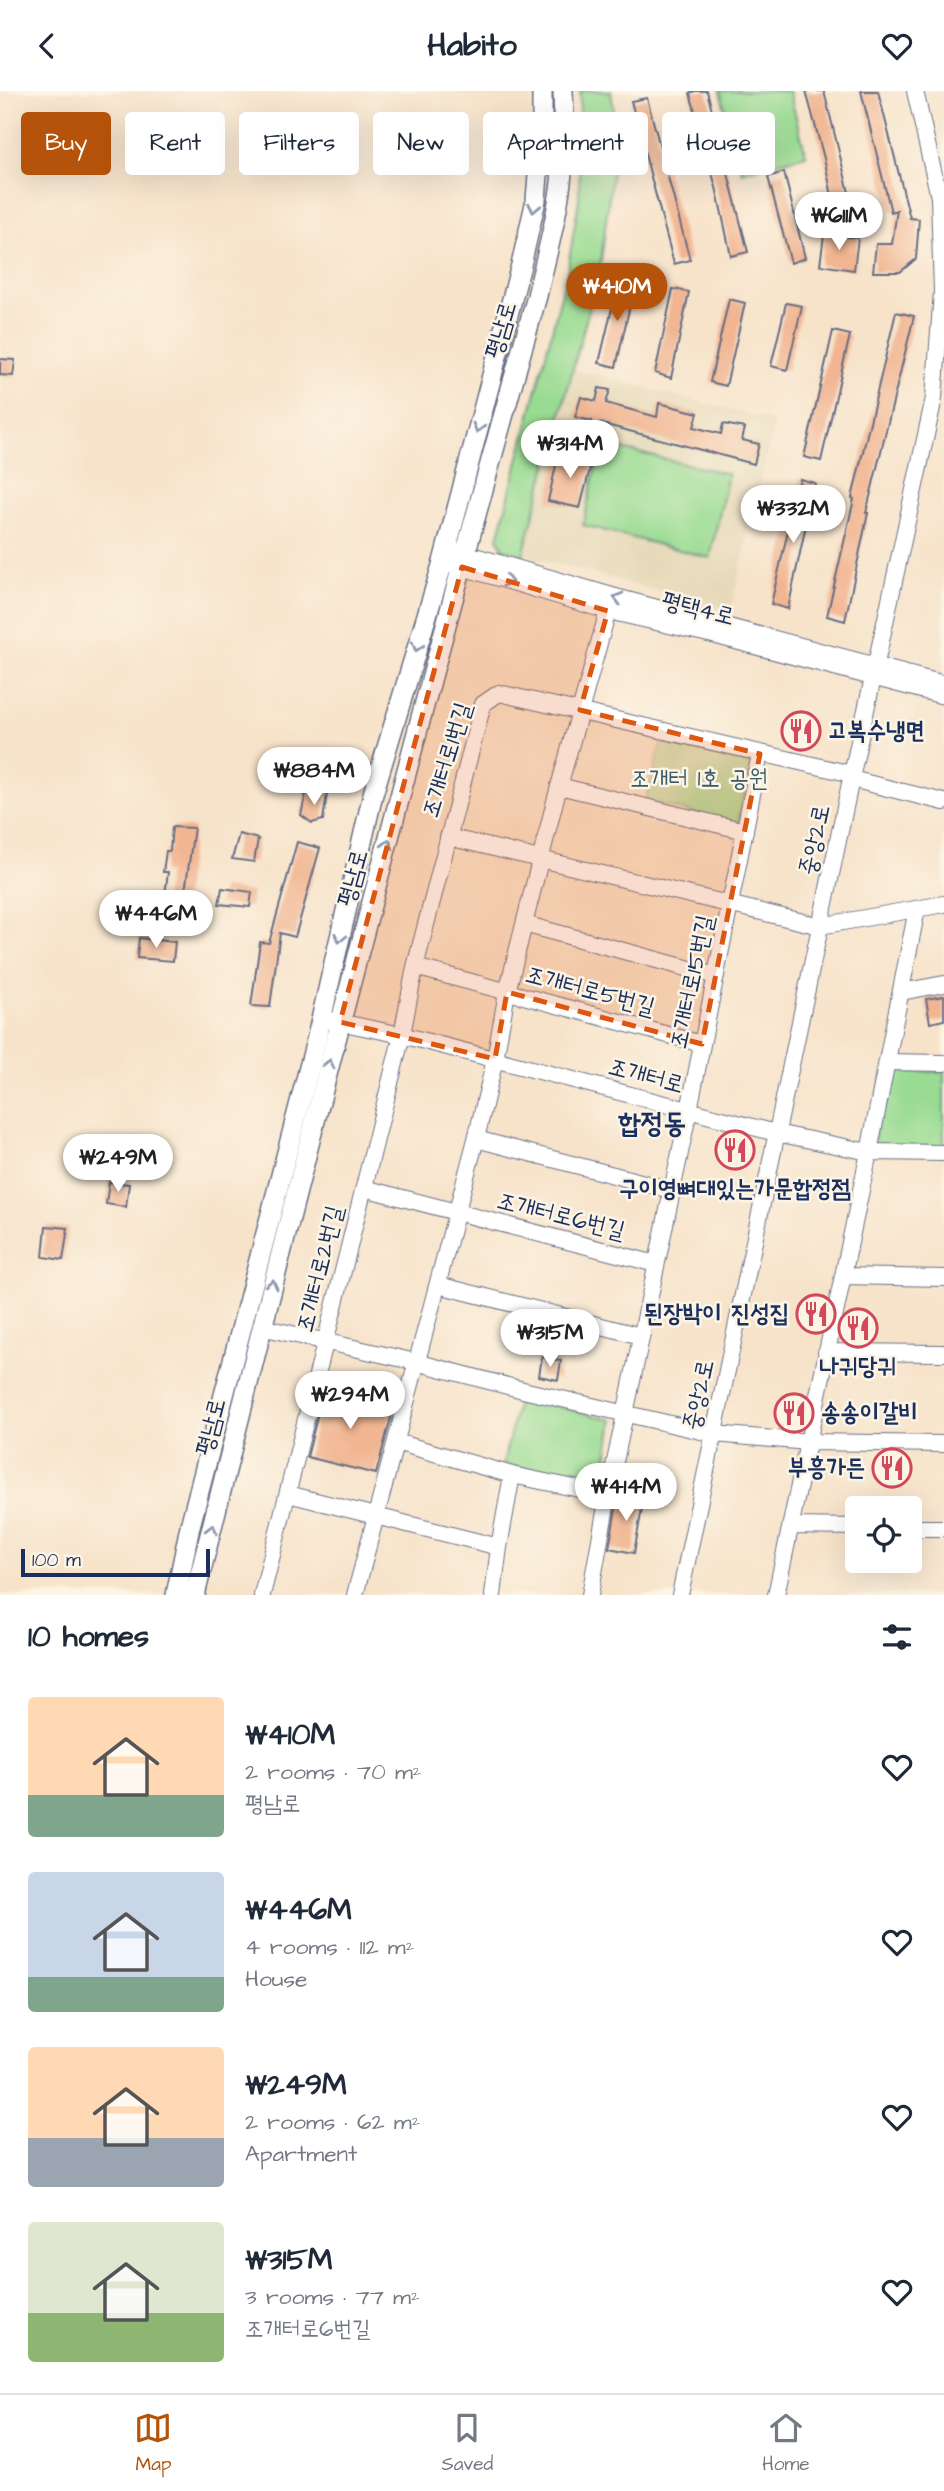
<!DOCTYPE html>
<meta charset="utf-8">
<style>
:root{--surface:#fff;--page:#f2f2f3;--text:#1f2937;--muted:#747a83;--line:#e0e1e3;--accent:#b45309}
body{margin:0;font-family:"Architects Daughter","Poor Story",sans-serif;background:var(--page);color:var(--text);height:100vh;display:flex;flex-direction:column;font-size:26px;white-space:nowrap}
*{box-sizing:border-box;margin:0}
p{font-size:23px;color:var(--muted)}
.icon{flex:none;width:38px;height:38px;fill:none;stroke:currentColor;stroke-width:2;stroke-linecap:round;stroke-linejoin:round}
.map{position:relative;height:1504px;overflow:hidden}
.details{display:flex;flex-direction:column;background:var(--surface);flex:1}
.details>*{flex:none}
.hud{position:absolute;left:21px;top:21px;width:903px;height:63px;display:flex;gap:14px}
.fabs{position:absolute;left:845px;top:1405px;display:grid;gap:14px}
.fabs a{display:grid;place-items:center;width:77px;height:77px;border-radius:7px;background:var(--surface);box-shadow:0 7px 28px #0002;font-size:35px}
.scale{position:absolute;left:21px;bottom:18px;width:189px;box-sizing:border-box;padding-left:7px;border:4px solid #1b2f5e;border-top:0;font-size:19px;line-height:24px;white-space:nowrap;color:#1b2f5e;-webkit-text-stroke:5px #fcf5e5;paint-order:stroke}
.price{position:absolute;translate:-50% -60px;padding:0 16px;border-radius:24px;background:#fff;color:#222;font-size:23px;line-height:46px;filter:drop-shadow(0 2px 4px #0008)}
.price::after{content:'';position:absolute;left:50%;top:42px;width:21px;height:16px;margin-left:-10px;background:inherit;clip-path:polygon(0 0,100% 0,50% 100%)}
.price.selected{background:var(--accent);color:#fff}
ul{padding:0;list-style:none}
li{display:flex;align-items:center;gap:21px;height:175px;padding:0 28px}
li span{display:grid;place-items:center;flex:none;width:196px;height:140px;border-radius:7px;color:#555}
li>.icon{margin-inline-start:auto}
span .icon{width:84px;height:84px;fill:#fffc;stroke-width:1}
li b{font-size:30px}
h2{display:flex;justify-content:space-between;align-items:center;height:84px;padding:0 28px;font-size:30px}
.pill{padding:0 24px;border-radius:7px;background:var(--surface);box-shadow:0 7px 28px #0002;font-size:24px;line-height:63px}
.pill.selected{background:var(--accent);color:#fff}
header{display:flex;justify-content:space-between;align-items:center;height:91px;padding:0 28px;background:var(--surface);font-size:32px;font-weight:800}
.tabs{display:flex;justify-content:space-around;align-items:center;height:98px;border-top:2px solid var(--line);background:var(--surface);font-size:19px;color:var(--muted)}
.tabs a{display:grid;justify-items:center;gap:4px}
.tabs .selected{color:var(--accent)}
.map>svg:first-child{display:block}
</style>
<header><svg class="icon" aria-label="back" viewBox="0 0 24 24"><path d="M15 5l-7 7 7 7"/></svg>Habito<svg class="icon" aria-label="heart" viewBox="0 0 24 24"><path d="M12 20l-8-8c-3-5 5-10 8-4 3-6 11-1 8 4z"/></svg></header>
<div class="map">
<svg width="944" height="1504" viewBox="0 0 944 1504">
<rect width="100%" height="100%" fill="#fcf5e5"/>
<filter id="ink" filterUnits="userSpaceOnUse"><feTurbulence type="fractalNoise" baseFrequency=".0143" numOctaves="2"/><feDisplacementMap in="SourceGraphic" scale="14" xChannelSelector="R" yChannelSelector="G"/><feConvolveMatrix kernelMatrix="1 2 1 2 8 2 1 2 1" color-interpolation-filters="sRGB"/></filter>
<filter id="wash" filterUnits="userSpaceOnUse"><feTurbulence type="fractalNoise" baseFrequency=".00686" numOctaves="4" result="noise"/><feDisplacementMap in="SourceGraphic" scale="28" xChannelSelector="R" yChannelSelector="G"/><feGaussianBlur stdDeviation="1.57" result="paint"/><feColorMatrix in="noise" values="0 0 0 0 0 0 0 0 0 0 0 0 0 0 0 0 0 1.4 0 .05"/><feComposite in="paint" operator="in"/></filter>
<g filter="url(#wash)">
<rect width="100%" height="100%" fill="#f7e3ca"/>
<path fill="#e7daba" d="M 573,278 L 774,330 L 731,519 L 523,464 Z"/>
<path fill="#99db92" stroke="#5a8578" stroke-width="2" d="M 580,0 L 611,0 L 617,44 L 600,177 L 523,464 L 503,458 L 498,447 L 567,182 L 579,108 Z
M 720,0 L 789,0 L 806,64 L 742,81 Z
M 601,353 L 728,383 L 710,467 L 583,434 Z
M 664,645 L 754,665 L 738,733 L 645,710 Z
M 883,980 L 944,981 L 944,1056 L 873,1057 Z
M 519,1306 L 613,1329 L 603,1393 L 503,1373 Z"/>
<g id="blocks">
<path fill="#f1b592" d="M 695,0 L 707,0 L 748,161 L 731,165 L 717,100 L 690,2 Z
M 806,0 L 824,0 L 856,130 L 838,135 L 825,71 Z
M 861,0 L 878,0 L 910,127 L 919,128 L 916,168 L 900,181 L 873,181 L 876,153 L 892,153 L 897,119 L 891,121 Z
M 647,7 L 690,169 L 674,173 L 631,10 Z
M 784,81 L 805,167 L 791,172 L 768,86 Z
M 824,144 L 858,147 L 854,179 L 820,174 Z
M 619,188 L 635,192 L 616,276 L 599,272 Z
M 673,198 L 689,201 L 671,287 L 655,282 Z
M 729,208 L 745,212 L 726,295 L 710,291 Z
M 786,212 L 802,215 L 787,279 L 771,275 Z
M 896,221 L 914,225 L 866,422 L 868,422 L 845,530 L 827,525 L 854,408 L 852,407 Z
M 833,240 L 850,244 L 821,370 L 804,366 Z
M 0,268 L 15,269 L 13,285 L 0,284 Z
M 599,297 L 610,299 L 606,312 L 657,326 L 659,312 L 698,322 L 694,336 L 721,343 L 723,333 L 745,337 L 742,349 L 759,353 L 754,373 L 599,332 L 597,339 L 590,337 L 592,330 L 575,326 L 581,306 L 596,310 Z
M 559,361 L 592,370 L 580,417 L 548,410 Z
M 800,388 L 815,392 L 788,518 L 771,513 Z
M 310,700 L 327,703 L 323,729 L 312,732 L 301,724 L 306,702 L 309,703 Z
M 172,736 L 194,737 L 181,829 L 162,826 L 168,781 L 163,781 L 166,760 L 170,760 Z
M 239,743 L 258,748 L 254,771 L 232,768 Z
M 297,751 L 320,757 L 295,846 L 280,842 L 270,916 L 251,915 L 260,851 L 269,852 Z
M 222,797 L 252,801 L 250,816 L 219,813 Z
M 139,847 L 175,851 L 173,870 L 137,867 Z
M 944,905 L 944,929 L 930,932 L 926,908 Z
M 109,1091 L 129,1093 L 126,1116 L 106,1113 Z
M 46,1135 L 68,1137 L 63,1169 L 43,1166 Z
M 542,1266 L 561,1270 L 558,1289 L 539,1285 Z
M 324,1298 L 394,1315 L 376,1383 L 307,1366 Z
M 619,1401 L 644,1406 L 634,1462 L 609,1457 Z"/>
</g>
</g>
<g filter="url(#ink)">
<use href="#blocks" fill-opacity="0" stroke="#686e84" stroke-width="2"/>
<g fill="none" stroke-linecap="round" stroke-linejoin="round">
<g stroke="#686e84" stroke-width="18">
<path id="minor" d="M 454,459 L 612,505 L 944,593
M 452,473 L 608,520 L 713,544 L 944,605
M 851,688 L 944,711
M 559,695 L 745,740
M 448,746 L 820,835 L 944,813
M 524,833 L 716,885
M 415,876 L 702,953
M 901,901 L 944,893
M 329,929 L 402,944 L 776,1042 L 869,1061 L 944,1062
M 887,971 L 944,972
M 476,1048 L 671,1099
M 364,1097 L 656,1173
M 843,1185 L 944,1187
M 438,1194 L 641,1245
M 261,1236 L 416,1271 L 527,1300 L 714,1343 L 809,1351 L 944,1353
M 826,1261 L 944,1262
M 396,1351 L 512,1384 L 608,1404
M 288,1403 L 499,1456
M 791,1435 L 858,1436
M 910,1437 L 944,1437
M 262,1504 L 402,944 L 415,876 L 483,613 L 499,602 L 852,683
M 355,1504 L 476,1048 L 495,968 L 507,901 L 555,710 L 608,520
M 493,1504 L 499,1456 L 512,1384
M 590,1504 L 608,1404 L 689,1019 L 760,663
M 680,1504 L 852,683 L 934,307 L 942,201 L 939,106 L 915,0
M 776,1504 L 869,1061 L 917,818"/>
</g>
<g stroke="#686e84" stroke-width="22">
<path id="major" d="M 176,1504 L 190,1435 L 317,946 L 373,703 L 443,471 L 521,174 L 536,109 L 542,32 L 542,0
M 195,1504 C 303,1070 415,636 537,205 C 546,165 558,124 562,82 C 565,55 564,27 563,0"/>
</g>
<use href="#minor" stroke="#fff" stroke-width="16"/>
<use href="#major" stroke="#fff" stroke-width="19"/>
</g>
<defs><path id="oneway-chevron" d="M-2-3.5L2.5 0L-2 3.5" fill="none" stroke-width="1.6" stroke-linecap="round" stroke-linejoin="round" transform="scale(1.75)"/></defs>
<g stroke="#8d97ae">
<use href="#oneway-chevron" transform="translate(534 117) rotate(102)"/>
<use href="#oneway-chevron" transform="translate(478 337) rotate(105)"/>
<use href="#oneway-chevron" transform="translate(508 490) rotate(17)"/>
<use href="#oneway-chevron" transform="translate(618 507) rotate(-165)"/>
<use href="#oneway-chevron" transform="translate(417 556) rotate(107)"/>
<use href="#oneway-chevron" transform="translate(388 753) rotate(-75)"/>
<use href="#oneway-chevron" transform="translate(340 847) rotate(103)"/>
<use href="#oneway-chevron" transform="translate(329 973) rotate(-76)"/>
<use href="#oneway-chevron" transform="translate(272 1193) rotate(-76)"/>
<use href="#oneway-chevron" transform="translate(212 1438) rotate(-76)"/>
</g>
</g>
<path fill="#de5710" fill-opacity="0.2" stroke="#de5710" stroke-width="5" stroke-dasharray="14 9" stroke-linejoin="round" d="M 462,476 L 608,520 L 580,619 L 760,663 L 702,953 L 507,901 L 495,968 L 340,931 Z"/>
<defs>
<g id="restaurant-ring" transform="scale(2.0125)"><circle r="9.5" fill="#fcf5e5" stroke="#d1495b" stroke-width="1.5"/><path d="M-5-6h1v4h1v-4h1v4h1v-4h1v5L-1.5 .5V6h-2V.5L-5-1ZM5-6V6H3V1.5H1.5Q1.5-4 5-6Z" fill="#d1495b"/></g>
</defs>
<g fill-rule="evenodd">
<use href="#restaurant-ring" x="801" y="640"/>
<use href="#restaurant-ring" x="735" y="1059"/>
<use href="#restaurant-ring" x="816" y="1223"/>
<use href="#restaurant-ring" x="858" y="1237"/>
<use href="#restaurant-ring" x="794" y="1322"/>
<use href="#restaurant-ring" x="892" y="1377"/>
</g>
<g text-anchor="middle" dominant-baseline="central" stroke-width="5" stroke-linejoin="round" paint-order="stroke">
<g font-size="24" fill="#1b2f5e" stroke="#fcf5e5">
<text transform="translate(501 239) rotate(-74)">평남로</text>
<text transform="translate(698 518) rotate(14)">평택4로</text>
<text transform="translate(447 669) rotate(-73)">조개터로1번길</text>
<text transform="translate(815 749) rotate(-78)">중앙2로</text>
<text transform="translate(353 787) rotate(-75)">평남로</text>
<text transform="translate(692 891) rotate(-78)">조개터로15번길</text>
<text transform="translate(590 900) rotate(15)">조개터로5번길</text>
<text transform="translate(646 985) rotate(15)">조개터로</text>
<text transform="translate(561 1125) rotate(14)">조개터로6번길</text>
<text transform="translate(320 1178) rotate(-76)">조개터로2번길</text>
<text transform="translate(699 1304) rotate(-78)">중앙2로</text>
<text transform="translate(211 1336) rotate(-76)">평남로</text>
</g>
<g font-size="24" font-weight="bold" fill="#1b2f5e" stroke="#fcf5e5" text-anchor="start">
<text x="828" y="640">고복수냉면</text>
<text x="735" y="1098" text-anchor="middle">구이영뼈대있는가문합정점</text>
<text x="789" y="1223" text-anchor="end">된장박이 진성집</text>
<text x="858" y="1276" text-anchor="middle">나귀당귀</text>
<text x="821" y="1322">송송이갈비</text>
<text x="865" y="1377" text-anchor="end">부흥가든</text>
</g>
<g font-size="24" fill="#3a5a6b" stroke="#fcf5e5">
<text x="699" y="688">조개터 1호 공원</text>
</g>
<g font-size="28" font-weight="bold" fill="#1b2f5e" stroke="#fcf5e5">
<text x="652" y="1032">합정동</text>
</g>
</g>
</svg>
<div class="fabs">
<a><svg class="icon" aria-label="locate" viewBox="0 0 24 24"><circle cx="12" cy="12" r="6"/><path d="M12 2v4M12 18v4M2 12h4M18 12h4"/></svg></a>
</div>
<div class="scale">100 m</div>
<b class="price" style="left:839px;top:161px">₩611M</b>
<b class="price selected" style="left:617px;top:232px">₩410M</b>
<b class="price" style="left:570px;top:389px">₩314M</b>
<b class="price" style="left:793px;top:454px">₩332M</b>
<b class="price" style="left:314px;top:716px">₩884M</b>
<b class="price" style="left:156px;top:859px">₩446M</b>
<b class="price" style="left:118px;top:1103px">₩249M</b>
<b class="price" style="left:550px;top:1278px">₩315M</b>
<b class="price" style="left:350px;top:1340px">₩294M</b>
<b class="price" style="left:626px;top:1432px">₩414M</b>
<div class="hud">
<a class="pill selected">Buy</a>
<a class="pill">Rent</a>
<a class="pill">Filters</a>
<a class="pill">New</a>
<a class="pill">Apartment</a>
<a class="pill">House</a>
</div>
</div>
<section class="details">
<h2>10 homes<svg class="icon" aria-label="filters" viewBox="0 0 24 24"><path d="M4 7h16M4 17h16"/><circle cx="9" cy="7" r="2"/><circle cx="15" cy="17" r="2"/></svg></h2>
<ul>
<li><span style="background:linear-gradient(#ffd9b3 70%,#7fa58c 0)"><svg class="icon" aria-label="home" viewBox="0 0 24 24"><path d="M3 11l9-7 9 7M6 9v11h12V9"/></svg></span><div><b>₩410M</b><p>2 rooms · 70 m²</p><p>평남로</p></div><svg class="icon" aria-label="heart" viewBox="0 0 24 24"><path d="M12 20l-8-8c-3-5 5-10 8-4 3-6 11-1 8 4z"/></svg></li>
<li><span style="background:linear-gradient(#c9d6e8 75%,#7fa58c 0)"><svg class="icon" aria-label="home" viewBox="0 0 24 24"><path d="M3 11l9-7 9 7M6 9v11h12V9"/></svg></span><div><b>₩446M</b><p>4 rooms · 112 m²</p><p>House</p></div><svg class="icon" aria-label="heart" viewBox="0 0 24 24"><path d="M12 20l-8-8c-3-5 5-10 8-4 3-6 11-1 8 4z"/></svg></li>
<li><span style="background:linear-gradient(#ffd9b3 65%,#9aa5b1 0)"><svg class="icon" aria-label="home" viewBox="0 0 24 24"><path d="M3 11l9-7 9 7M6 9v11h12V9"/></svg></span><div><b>₩249M</b><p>2 rooms · 62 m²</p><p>Apartment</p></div><svg class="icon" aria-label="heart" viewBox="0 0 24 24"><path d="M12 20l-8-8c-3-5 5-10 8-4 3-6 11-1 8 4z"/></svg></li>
<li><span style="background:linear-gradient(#dfe7d0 65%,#8fb573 0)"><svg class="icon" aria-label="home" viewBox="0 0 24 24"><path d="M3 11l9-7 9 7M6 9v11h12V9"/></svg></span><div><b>₩315M</b><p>3 rooms · 77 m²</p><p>조개터로6번길</p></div><svg class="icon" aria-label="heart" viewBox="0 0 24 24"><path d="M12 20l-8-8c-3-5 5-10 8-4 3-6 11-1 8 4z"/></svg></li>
</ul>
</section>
<nav class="tabs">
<a class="selected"><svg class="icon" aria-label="map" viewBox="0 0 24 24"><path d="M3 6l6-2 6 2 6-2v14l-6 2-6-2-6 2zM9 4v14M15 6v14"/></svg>Map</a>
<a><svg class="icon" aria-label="saved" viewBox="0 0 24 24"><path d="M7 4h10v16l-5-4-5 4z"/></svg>Saved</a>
<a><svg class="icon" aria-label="home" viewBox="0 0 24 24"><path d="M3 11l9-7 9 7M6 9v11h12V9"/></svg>Home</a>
</nav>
